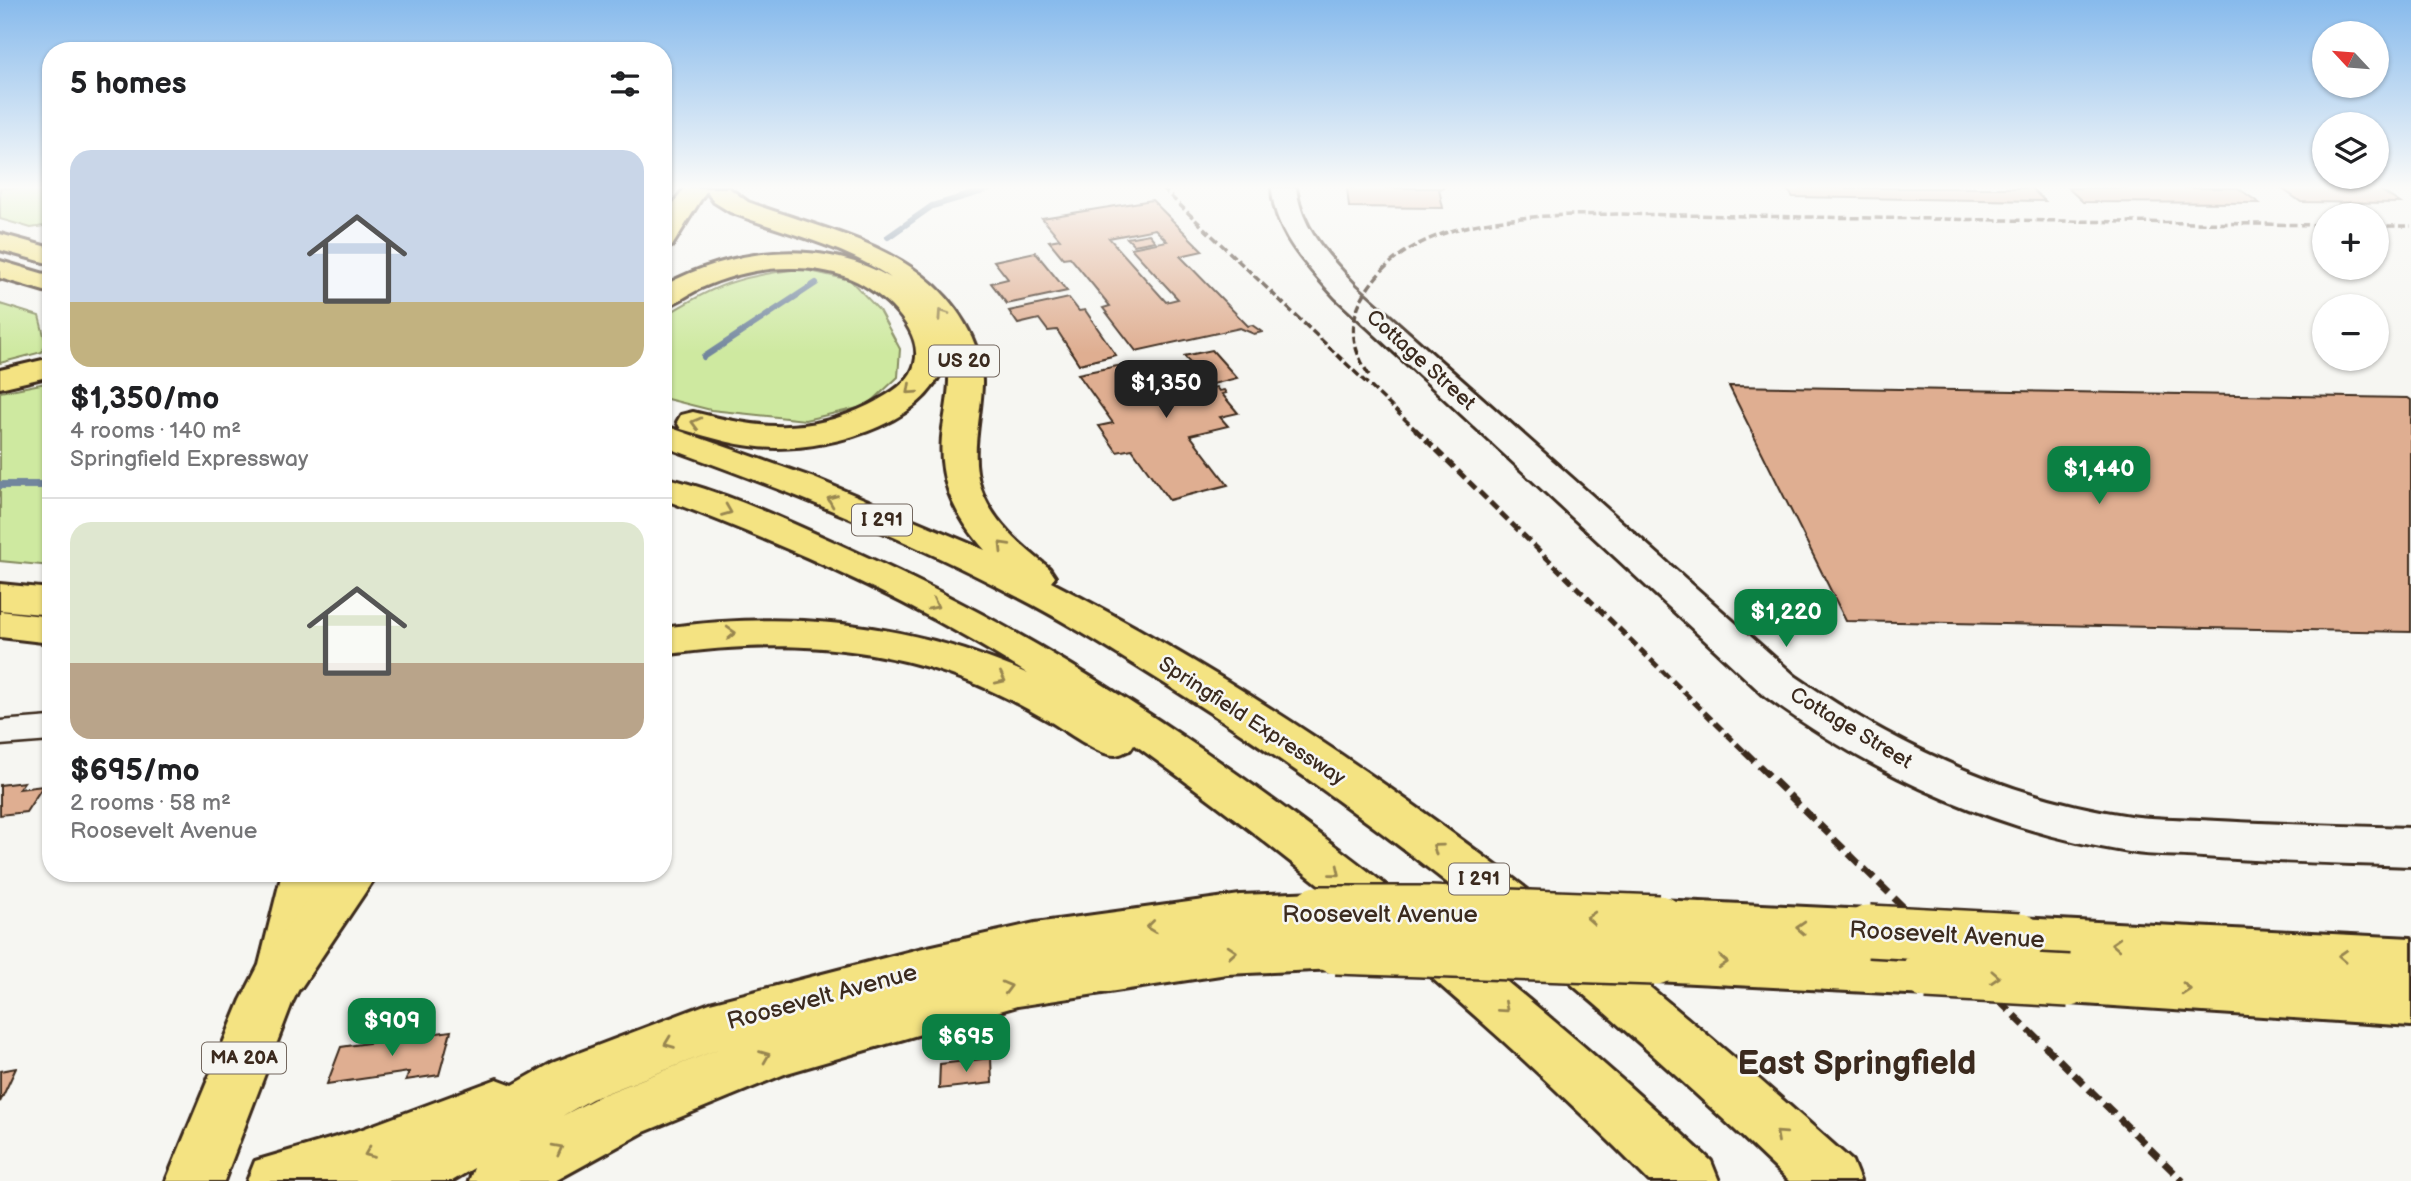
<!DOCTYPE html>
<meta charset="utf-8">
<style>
:root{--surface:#fff;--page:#f2f2f2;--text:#202124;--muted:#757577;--line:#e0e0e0;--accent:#0b8043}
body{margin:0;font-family:"Balsamiq Sans",sans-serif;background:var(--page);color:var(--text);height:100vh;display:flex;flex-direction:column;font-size:26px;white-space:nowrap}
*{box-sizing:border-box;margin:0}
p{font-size:23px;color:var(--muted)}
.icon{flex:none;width:38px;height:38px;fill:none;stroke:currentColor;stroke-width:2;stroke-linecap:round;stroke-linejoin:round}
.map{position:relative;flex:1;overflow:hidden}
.sheet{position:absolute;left:42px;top:42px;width:630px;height:840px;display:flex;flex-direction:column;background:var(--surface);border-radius:28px;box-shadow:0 2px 5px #0004}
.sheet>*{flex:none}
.needle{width:46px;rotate:296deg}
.buttons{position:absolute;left:2312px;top:21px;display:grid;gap:14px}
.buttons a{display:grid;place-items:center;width:77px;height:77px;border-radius:50%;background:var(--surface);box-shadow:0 2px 5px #0004;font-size:35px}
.price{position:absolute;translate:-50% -60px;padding:0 16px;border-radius:14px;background:var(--accent);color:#fff;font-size:23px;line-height:46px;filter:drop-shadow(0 2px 4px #0008)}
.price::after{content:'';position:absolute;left:50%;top:42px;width:21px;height:16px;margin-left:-10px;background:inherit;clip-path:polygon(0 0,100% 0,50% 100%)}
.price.current{background:#222;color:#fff}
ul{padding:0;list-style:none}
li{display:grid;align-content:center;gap:14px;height:371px;padding:0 28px}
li+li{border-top:2px solid var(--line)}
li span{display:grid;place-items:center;height:217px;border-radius:21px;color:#555}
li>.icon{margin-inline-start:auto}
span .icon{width:126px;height:126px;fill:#fffc;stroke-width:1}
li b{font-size:30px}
h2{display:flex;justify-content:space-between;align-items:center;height:84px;padding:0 28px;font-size:30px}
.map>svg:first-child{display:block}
</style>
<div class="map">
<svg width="2411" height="1181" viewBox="0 0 2411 1181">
<rect width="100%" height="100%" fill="#f6f6f2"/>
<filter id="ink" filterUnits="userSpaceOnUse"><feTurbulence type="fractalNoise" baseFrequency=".0143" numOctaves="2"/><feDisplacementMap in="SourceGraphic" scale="14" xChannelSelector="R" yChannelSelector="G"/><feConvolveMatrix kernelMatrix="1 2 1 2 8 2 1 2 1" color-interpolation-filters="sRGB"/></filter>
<g filter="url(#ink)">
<path fill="#cee9a0" stroke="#848a5f" stroke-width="2" d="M 0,188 L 51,188 L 51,225 L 31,228 L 0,219 Z
M 801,269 L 850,280 L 879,310 L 900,349 L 898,377 L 867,406 L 805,420 L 711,410 L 663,398 L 663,317 C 716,284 739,276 801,269 Z
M 0,304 L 39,316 L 46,343 L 42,352 L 0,363 Z
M 51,382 L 51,566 L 0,561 L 0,392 Z"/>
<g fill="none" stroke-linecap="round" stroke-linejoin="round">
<path stroke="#72869d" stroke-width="6" d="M 888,237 L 932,206 L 993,188
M 704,357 L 816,283"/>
<path stroke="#72869d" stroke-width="8" d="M 0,485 L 51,485"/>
</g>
<path fill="#dfae91" stroke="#3b2a1e" stroke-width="2" fill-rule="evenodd" d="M 1347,188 L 1444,188 L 1439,189 L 1443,208 L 1349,207 Z
M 1786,188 L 2031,188 L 2045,201 L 1793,197 Z
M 2068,188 L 2238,188 L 2259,203 L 2083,202 Z
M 2281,188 L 2377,188 L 2400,203 L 2301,202 Z
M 1152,200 L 1203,251 L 1180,256 L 1248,326 L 1252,325 L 1262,332 L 1254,334 L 1240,328 L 1136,351 L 1103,308 L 1110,306 L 1070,257 L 1063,258 L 1049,241 L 1060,239 L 1042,218 ZM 1155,229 L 1167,241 L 1131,248 L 1178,299 L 1166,302 L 1109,238 Z
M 1149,234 L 1155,241 L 1134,245 L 1127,238 Z
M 1035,252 L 1067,291 L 1007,304 L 991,283 L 1008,279 L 994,261 Z
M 1069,298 L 1079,311 L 1085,310 L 1116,355 L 1079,364 L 1057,330 L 1048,331 L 1039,319 L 1018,324 L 1009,311 Z
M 1212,350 L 1237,378 L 1209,385 L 1198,372 L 1186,375 L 1199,391 L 1216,387 L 1219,391 L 1224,390 L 1226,393 L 1222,394 L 1238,413 L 1220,417 L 1228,426 L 1190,435 L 1228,485 L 1169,500 L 1132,449 L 1117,452 L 1099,426 L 1113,423 L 1078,374 L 1122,365 L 1133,379 L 1180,368 L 1183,371 L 1195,369 L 1184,356 Z
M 1729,386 L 2408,398 L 2411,400 L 2411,632 L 1846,621 Z
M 24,782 L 19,789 L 43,786 L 26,812 L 0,815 L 0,785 Z
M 451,1031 L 439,1075 L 406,1080 L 409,1072 L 327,1084 L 341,1047 Z
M 991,1058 L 992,1083 L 939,1089 L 940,1064 Z
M 16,1068 L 0,1102 L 0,1071 Z"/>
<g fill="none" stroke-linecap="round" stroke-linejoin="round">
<g stroke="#3b2a1e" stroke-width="5">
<path id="street" d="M 51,717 L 51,741 L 0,745 L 0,721 Z"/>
</g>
<g stroke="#3b2a1e" stroke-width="6">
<path id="secondary" d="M 1272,188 L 1296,188 C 1302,230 1328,256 1356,286 L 1795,676 C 1896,746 2007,798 2130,816 C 2152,819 2176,819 2199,820 C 2269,824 2340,826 2411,828 L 2411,866 C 2342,863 2272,862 2203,857 C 2179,855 2153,856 2129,852 C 1996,831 1873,775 1765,696 L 1336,298 C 1307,266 1274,233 1272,188 Z"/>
</g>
<g stroke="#3b2a1e" stroke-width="6">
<path id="primary" d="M 684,188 L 708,188 L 672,246 L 663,248 L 663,219 Z
M 282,873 L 330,873 L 316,934 L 321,944 L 292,1003 L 224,1181 L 166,1181 L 241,1000 L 259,965 Z
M 1317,892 L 1334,898 L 1342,912 L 1334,927 L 1354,933 L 1361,948 L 1354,963 L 1336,969 L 1227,974 L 1017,1006 L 787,1073 L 644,1132 L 555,1181 L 469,1181 L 474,1168 L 452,1181 L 247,1181 L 255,1161 L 360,1130 L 497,1079 L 513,1085 L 552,1063 L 710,1003 L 919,949 L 1035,923 L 1240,895 ZM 729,1045 L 604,1094 L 562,1116 L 592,1099 Z
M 1659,900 L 1869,910 L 1887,916 L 1894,931 L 1887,946 L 1879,948 L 1927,951 L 1945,957 L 1953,973 L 1945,989 L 1927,995 L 1655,981 L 1637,974 L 1629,959 L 1637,944 L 1651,939 L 1641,936 L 1634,921 L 1641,906 Z
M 2019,918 L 2411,938 L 2411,1026 L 2069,1003 L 2051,997 L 2043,981 L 2051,965 L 2059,962 L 2019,960 L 2001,954 L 1994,939 L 2001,924 Z"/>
</g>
<g stroke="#3b2a1e" stroke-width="6">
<path id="highway" d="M 704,188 L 729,188 L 748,202 C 807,224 873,237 923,276 C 955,300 983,343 982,384 C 981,420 969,454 981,489 C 993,523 1023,547 1049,568 L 1055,577 L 1051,582 C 1345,733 1607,942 1852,1161 L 1860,1181 L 1789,1181 C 1597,997 1393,827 1167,685 C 1117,654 1067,622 1014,595 C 902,536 783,489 663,446 L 663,425 L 814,478 L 985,550 C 953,514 936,477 943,428 C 947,403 952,379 947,354 C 934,422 836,448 776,448 C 744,448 712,438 681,429 L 677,422 L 681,415 L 693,412 C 758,428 806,436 869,405 C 884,397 903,387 911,373 C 933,334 879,289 847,277 C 830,271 812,268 795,268 C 763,267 730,275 701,288 C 688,294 678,303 663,307 L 663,286 C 734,248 820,238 891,278 C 844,245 783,233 730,212 L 714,202 Z
M 0,234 L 51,248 L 51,264 L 0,250 Z
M 0,261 L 51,276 L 51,293 L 0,278 Z
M 51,358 L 51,376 L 0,388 L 0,370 Z
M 663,477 C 730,493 796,525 858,553 C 1052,640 1225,759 1392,890 C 1503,976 1609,1065 1711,1161 L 1719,1181 L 1649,1181 C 1492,1021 1316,875 1134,744 L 1130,750 C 1126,751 1120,755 1115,755 C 1098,755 1065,730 1049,721 C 1021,705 993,690 963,679 C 866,642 765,640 663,655 L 663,628 C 789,610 912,622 1028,674 C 915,602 789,546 663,499 Z
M 0,584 L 51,589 L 51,615 L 0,610 Z
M 0,611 L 51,617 L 51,643 L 0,637 Z
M 327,873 L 378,873 L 300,989 L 282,995 L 264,989 L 256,973 L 264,957 Z"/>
</g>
<use href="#street" fill="#f6f6f2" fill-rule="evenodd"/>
<use href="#secondary" fill="#f6f6f2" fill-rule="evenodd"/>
<use href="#primary" fill="#f4e382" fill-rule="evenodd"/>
<use href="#highway" fill="#f4e382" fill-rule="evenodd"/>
<path stroke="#3b2a1e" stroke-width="3.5" stroke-dasharray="8 3.5" stroke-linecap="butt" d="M 1162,188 L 1417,431
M 2376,226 L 2411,226
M 1369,375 C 1353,351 1348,326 1361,300 C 1406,213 1531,216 1616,214 L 2324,225"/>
<path stroke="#3b2a1e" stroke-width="5" stroke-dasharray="10 5" stroke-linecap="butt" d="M 1415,429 L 1746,753"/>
<path stroke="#3b2a1e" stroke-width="7" stroke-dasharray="14 7" stroke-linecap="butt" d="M 1744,751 L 2183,1181"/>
<g stroke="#3b2a1e" stroke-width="56" stroke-linecap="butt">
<path id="primary-bridge" d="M 1317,912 L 1429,912 L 1659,921
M 1869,931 L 2019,939
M 1336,948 L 1655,959
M 1927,973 L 2069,981"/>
</g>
<use href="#primary-bridge" stroke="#f4e382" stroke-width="51"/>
</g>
<defs><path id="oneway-chevron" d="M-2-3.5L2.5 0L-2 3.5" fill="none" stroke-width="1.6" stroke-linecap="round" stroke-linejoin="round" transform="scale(1.75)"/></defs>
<g stroke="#988650">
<use href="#oneway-chevron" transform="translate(942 314) rotate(-124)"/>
<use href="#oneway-chevron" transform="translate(911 390) rotate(138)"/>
<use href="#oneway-chevron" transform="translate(696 423) rotate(-165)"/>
<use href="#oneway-chevron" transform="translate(832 500) rotate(-158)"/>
<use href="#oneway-chevron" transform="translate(727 511) rotate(22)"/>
<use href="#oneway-chevron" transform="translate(1003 546) rotate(-134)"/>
<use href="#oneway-chevron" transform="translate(934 605) rotate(26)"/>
<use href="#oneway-chevron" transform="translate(731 633) rotate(-3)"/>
<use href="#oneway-chevron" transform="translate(1001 679) rotate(25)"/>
<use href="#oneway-chevron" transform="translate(1437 848) rotate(-144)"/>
<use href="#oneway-chevron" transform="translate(1336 872) rotate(39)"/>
<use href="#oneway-chevron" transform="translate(1591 918) rotate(-177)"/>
<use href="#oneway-chevron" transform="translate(1151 927) rotate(173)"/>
<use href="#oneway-chevron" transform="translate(1801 928) rotate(-177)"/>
<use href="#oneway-chevron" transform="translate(2116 944) rotate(-177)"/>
<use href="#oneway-chevron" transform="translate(1232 952) rotate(-4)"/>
<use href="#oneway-chevron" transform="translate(2343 956) rotate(-177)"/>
<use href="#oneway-chevron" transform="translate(1723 962) rotate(3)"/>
<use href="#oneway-chevron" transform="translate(1995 977) rotate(3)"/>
<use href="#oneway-chevron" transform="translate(1007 987) rotate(-15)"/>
<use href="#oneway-chevron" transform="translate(2186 989) rotate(4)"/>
<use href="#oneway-chevron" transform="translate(1504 1008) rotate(41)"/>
<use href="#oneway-chevron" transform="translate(669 1043) rotate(159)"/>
<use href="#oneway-chevron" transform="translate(765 1056) rotate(-22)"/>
<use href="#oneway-chevron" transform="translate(1780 1135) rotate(-138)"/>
<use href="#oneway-chevron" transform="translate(558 1149) rotate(-28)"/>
<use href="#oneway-chevron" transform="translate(369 1153) rotate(158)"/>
</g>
</g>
<linearGradient id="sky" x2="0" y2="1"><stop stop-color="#87baec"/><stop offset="0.53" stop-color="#fbfbf9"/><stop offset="1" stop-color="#fbfbf9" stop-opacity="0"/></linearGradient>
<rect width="2411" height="353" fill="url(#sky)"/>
<g text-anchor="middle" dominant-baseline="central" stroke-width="5" stroke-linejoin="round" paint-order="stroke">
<g fill="#f6f6f2" stroke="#73675e" stroke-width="2">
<rect x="929" y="345.5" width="70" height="31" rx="5"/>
<rect x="852" y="504.5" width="60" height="31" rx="5"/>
<rect x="1449" y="863.5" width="60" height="31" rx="5"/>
<rect x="202" y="1042.5" width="84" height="31" rx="5"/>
</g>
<g font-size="19" font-weight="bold" fill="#3b2a1e">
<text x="964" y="361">US 20</text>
<text x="882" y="520">I 291</text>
<text x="1479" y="879">I 291</text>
<text x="244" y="1058">MA 20A</text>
</g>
<g font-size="21" fill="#3b2a1e" stroke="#f6f6f2">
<text transform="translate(1421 360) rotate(42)">Cottage Street</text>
<text transform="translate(1252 721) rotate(33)">Springfield Expressway</text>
<text transform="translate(1851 728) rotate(31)">Cottage Street</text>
</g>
<g font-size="24" fill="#3b2a1e" stroke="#f6f6f2">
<text x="1380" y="914">Roosevelt Avenue</text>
<text transform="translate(1947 935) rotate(3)">Roosevelt Avenue</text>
<text transform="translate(822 997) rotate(-15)">Roosevelt Avenue</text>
</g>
<g font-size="33" font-weight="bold" fill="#3b2a1e" stroke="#f6f6f2">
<text x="1857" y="1064">East Springfield</text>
</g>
</g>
</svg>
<div class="buttons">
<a><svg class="needle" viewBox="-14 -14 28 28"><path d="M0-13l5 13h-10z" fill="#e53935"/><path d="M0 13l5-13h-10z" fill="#757577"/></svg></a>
<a><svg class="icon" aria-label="layers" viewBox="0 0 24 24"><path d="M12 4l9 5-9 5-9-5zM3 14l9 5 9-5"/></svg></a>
<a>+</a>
<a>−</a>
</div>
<b class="price current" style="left:1166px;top:420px">$1,350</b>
<b class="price" style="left:2099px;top:506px">$1,440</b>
<b class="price" style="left:1786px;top:649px">$1,220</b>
<b class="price" style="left:392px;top:1058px">$909</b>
<b class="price" style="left:966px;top:1074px">$695</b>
<section class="sheet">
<h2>5 homes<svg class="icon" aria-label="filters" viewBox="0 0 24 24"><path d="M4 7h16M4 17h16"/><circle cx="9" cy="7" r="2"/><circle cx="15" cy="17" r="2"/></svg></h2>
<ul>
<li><span style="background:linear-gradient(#c9d6e8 70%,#c2b280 0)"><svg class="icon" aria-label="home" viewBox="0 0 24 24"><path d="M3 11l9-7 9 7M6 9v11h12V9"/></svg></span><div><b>$1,350/mo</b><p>4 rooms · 140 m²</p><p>Springfield Expressway</p></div></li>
<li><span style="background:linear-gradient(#dfe7d0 65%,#b9a48a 0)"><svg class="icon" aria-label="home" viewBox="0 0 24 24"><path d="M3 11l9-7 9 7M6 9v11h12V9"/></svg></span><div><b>$695/mo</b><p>2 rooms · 58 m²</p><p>Roosevelt Avenue</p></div></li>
</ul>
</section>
</div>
